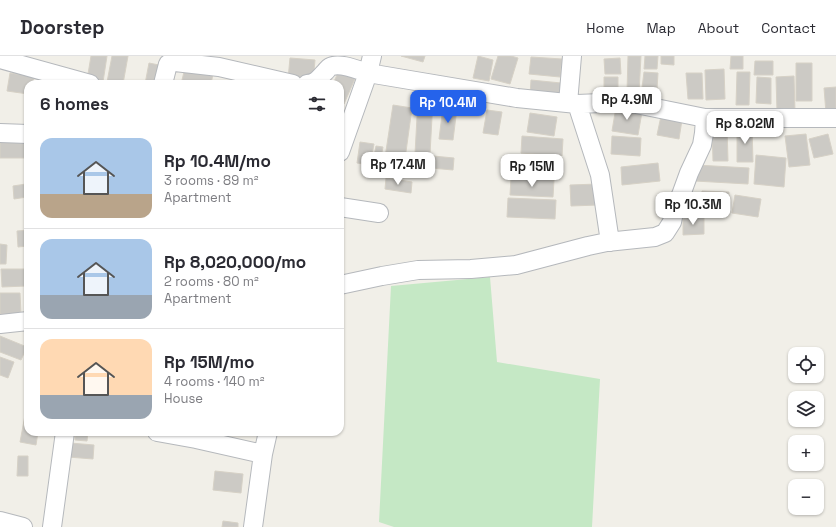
<!DOCTYPE html>
<meta charset="utf-8">
<style>
:root{--surface:#fff;--page:#f2f2f3;--text:#2b2b33;--muted:#7c7c81;--line:#e1e1e2;--accent:#2563eb}
body{margin:0;font-family:"Space Grotesk",sans-serif;background:var(--page);color:var(--text);height:100vh;display:flex;flex-direction:column;font-size:15px;white-space:nowrap}
*{box-sizing:border-box;margin:0}
p{font-size:13px;color:var(--muted)}
.icon{flex:none;width:22px;height:22px;fill:none;stroke:currentColor;stroke-width:2;stroke-linecap:round;stroke-linejoin:round}
.map{position:relative;flex:1;overflow:hidden}
.details{position:absolute;left:24px;top:24px;width:320px;height:356px;display:flex;flex-direction:column;background:var(--surface);border-radius:12px;box-shadow:0 1px 3px #0004}
.details>*{flex:none}
.buttons{position:absolute;left:788px;top:291px;display:grid;gap:8px}
.buttons a{display:grid;place-items:center;width:36px;height:36px;border-radius:8px;background:var(--surface);box-shadow:0 1px 3px #0004;font-size:20px}
.price{position:absolute;translate:-50% -34px;padding:0 9px;border-radius:8px;background:#fff;color:#222;font-size:13px;line-height:26px;filter:drop-shadow(0 1px 2px #0008)}
.price::after{content:'';position:absolute;left:50%;top:24px;width:12px;height:9px;margin-left:-6px;background:inherit;clip-path:polygon(0 0,100% 0,50% 100%)}
.price.active{background:var(--accent);color:#fff}
ul{padding:0;list-style:none}
li{display:flex;align-items:center;gap:12px;height:100px;padding:0 16px}
li+li{border-top:1px solid var(--line)}
li span{display:grid;place-items:center;flex:none;width:112px;height:80px;border-radius:12px;color:#555}
li>.icon{margin-inline-start:auto}
span .icon{width:48px;height:48px;fill:#fffc;stroke-width:1}
li b{font-size:17px}
h2{display:flex;justify-content:space-between;align-items:center;height:48px;padding:0 16px;font-size:17px}
header{display:flex;align-items:center;gap:24px;box-sizing:border-box;height:56px;padding:0 20px;background:var(--surface);border-bottom:1px solid var(--line)}
header strong{font-size:19px}
nav{display:flex;gap:22px;margin-inline-start:auto;font-size:14px}
.map>svg:first-child{display:block}
</style>
<header>
<strong>Doorstep</strong>
<nav><a>Home</a><a>Map</a><a>About</a><a>Contact</a></nav>
</header>
<div class="map">
<svg width="836" height="471" viewBox="0 0 836 471">
<rect width="100%" height="100%" fill="#f1efe8"/>
<path fill="#c5e8c5" d="M 490,221 L 497,306 L 600,323 L 592,471 L 394,471 L 379,466 L 391,230 Z"/>
<path fill="#cccac5" stroke="#d6d1c6" d="M 91,0 L 107,0 L 103,26 L 87,24 Z
M 112,0 L 128,0 L 123,28 L 107,26 Z
M 401,0 L 425,0 L 423,6 Z
M 478,0 L 493,4 L 489,25 L 473,22 Z
M 498,0 L 511,0 L 518,2 L 510,28 L 491,23 Z
M 628,0 L 641,0 L 639,37 L 627,36 Z
M 645,0 L 658,0 L 657,13 L 644,13 Z
M 661,0 L 674,0 L 674,9 L 661,8 Z
M 731,0 L 743,0 L 743,13 L 730,13 Z
M 531,1 L 562,3 L 560,21 L 529,18 Z
M 290,2 L 315,4 L 313,26 L 288,23 Z
M 620,2 L 621,18 L 605,18 L 604,3 Z
M 755,5 L 773,5 L 773,19 L 754,19 Z
M 149,7 L 164,10 L 161,28 L 145,28 Z
M 796,7 L 812,7 L 812,45 L 796,45 Z
M 185,12 L 213,18 L 211,28 L 181,28 Z
M 340,12 L 357,18 L 344,48 L 340,46 L 340,28 L 333,28 Z
M 724,13 L 725,43 L 706,44 L 705,14 Z
M 644,16 L 658,17 L 657,33 L 642,32 Z
M 737,16 L 750,16 L 749,49 L 736,49 Z
M 10,17 L 34,21 L 33,28 L 28,28 L 28,38 L 7,35 Z
M 686,17 L 702,17 L 703,43 L 688,43 Z
M 794,20 L 795,56 L 777,56 L 776,21 Z
M 604,21 L 618,21 L 618,42 L 604,43 Z
M 757,21 L 771,22 L 771,48 L 756,47 Z
M 531,24 L 561,27 L 559,42 L 530,39 Z
M 836,31 L 836,56 L 826,57 L 824,32 Z
M 418,43 L 433,43 L 430,98 L 415,98 Z
M 393,49 L 412,52 L 404,110 L 384,108 Z
M 443,51 L 457,52 L 453,84 L 439,83 Z
M 616,51 L 642,56 L 638,79 L 612,75 Z
M 487,54 L 502,56 L 498,79 L 483,77 Z
M 530,57 L 557,61 L 554,80 L 527,76 Z
M 661,60 L 682,64 L 679,83 L 657,79 Z
M 712,71 L 727,71 L 728,105 L 713,105 Z
M 737,72 L 752,72 L 753,106 L 737,106 Z
M 806,78 L 810,109 L 789,111 L 785,80 Z
M 828,78 L 833,98 L 814,102 L 809,83 Z
M 522,80 L 563,83 L 562,100 L 521,97 Z
M 612,80 L 641,82 L 640,100 L 611,98 Z
M 0,85 L 25,85 L 25,102 L 0,102 Z
M 360,86 L 374,88 L 370,109 L 357,107 Z
M 376,90 L 383,91 L 379,112 L 372,111 Z
M 756,99 L 786,102 L 784,131 L 754,128 Z
M 433,100 L 454,102 L 453,114 L 431,112 Z
M 658,107 L 660,125 L 622,129 L 621,111 Z
M 696,109 L 749,112 L 748,128 L 695,125 Z
M 386,122 L 412,126 L 411,137 L 385,133 Z
M 511,122 L 554,124 L 553,141 L 510,139 Z
M 26,128 L 27,141 L 14,143 L 13,130 Z
M 598,128 L 598,149 L 571,150 L 570,129 Z
M 702,135 L 729,136 L 729,154 L 701,154 Z
M 735,139 L 761,143 L 758,161 L 732,157 Z
M 508,142 L 556,144 L 555,163 L 507,161 Z
M 683,161 L 704,161 L 704,178 L 683,179 Z
M 28,174 L 28,190 L 18,191 L 17,175 Z
M 0,188 L 7,189 L 6,208 L 0,208 Z
M 1,213 L 26,213 L 26,230 L 2,231 Z
M 0,237 L 20,237 L 21,258 L 0,258 Z
M 0,280 L 27,291 L 21,304 L 0,296 Z
M 0,301 L 14,306 L 8,322 L 0,319 Z
M 26,354 L 28,354 L 28,376 L 38,376 L 36,389 L 20,386 Z
M 75,376 L 88,376 L 87,385 L 75,384 Z
M 70,387 L 94,389 L 93,403 L 68,401 Z
M 18,400 L 28,400 L 28,420 L 17,420 Z
M 215,415 L 243,418 L 241,437 L 213,434 Z
M 223,465 L 238,467 L 238,471 L 222,471 Z"/>
<g fill="none" stroke-linecap="round" stroke-linejoin="round">
<g stroke="#b5b8bc" stroke-width="20">
<path id="street" d="M 0,3 L 90,28
M 163,28 L 168,8 L 175,6 L 219,11 L 293,28
M 307,28 C 317,27 319,22 325,16 C 327,14 328,12 330,11 C 339,6 358,14 368,17 L 517,42 L 577,48 L 626,46 L 705,62
M 568,47 L 572,0
M 577,48 L 600,119 L 610,186
M 0,77 L 28,78
M 340,96 L 368,17 L 372,0
M 340,151 L 379,157
M 340,229 L 382,220 L 418,214 L 471,213 L 516,209 L 588,190 L 607,186 L 655,181 L 665,177 L 672,166 L 674,156 L 677,146 L 681,139 L 689,117 L 702,89 L 704,77 L 705,62 L 836,62
M 0,268 L 28,265
M 157,376 L 196,383 L 263,398
M 0,465 L 23,471
M 52,471 L 65,376
M 253,471 L 263,398 L 268,376"/>
</g>
<use href="#street" stroke="#fff" stroke-width="18"/>
</g>
</svg>
<div class="buttons">
<a><svg class="icon" aria-label="locate" viewBox="0 0 24 24"><circle cx="12" cy="12" r="6"/><path d="M12 2v4M12 18v4M2 12h4M18 12h4"/></svg></a>
<a><svg class="icon" aria-label="layers" viewBox="0 0 24 24"><path d="M12 4l9 5-9 5-9-5zM3 14l9 5 9-5"/></svg></a>
<a>+</a>
<a>−</a>
</div>
<b class="price" style="left:627px;top:65px">Rp 4.9M</b>
<b class="price active" style="left:448px;top:68px">Rp 10.4M</b>
<b class="price" style="left:745px;top:89px">Rp 8.02M</b>
<b class="price" style="left:398px;top:130px">Rp 17.4M</b>
<b class="price" style="left:532px;top:132px">Rp 15M</b>
<b class="price" style="left:693px;top:170px">Rp 10.3M</b>
<section class="details">
<h2>6 homes<svg class="icon" aria-label="filters" viewBox="0 0 24 24"><path d="M4 7h16M4 17h16"/><circle cx="9" cy="7" r="2"/><circle cx="15" cy="17" r="2"/></svg></h2>
<ul>
<li><span style="background:linear-gradient(#a9c7e8 70%,#b9a48a 0)"><svg class="icon" aria-label="home" viewBox="0 0 24 24"><path d="M3 11l9-7 9 7M6 9v11h12V9"/></svg></span><div><b>Rp 10.4M/mo</b><p>3 rooms · 89 m²</p><p>Apartment</p></div></li>
<li><span style="background:linear-gradient(#a9c7e8 70%,#9aa5b1 0)"><svg class="icon" aria-label="home" viewBox="0 0 24 24"><path d="M3 11l9-7 9 7M6 9v11h12V9"/></svg></span><div><b>Rp 8,020,000/mo</b><p>2 rooms · 80 m²</p><p>Apartment</p></div></li>
<li><span style="background:linear-gradient(#ffd9b3 70%,#9aa5b1 0)"><svg class="icon" aria-label="home" viewBox="0 0 24 24"><path d="M3 11l9-7 9 7M6 9v11h12V9"/></svg></span><div><b>Rp 15M/mo</b><p>4 rooms · 140 m²</p><p>House</p></div></li>
</ul>
</section>
</div>
